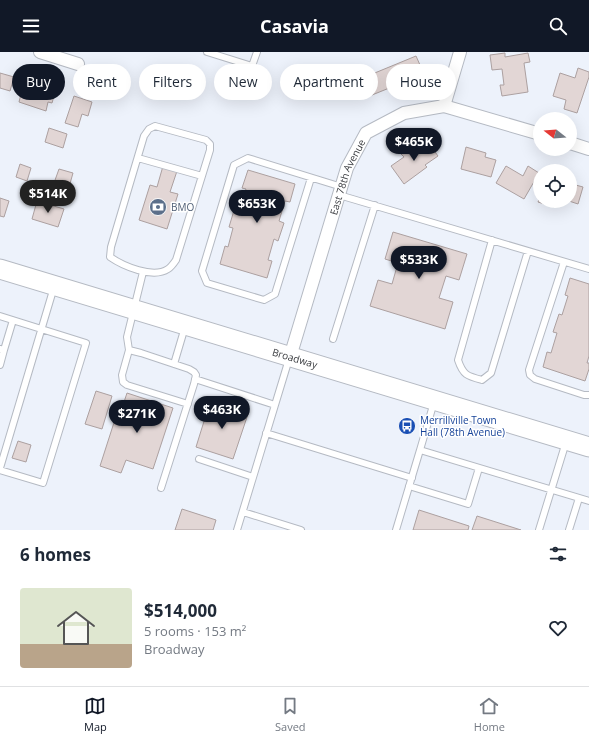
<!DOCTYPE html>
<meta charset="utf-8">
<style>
:root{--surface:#fff;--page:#f6f6f7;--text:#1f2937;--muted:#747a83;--line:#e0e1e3;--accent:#111827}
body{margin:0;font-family:"Open Sans",sans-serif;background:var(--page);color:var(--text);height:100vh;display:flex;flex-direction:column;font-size:15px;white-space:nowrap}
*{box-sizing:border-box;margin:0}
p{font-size:13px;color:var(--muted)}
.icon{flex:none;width:22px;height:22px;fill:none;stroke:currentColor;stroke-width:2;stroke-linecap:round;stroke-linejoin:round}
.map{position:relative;height:478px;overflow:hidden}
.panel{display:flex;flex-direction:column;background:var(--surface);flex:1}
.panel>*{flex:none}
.hud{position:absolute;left:12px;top:12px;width:565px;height:36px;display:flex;gap:8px}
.needle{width:26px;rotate:287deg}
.buttons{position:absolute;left:533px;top:60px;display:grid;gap:8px}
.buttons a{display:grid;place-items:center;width:44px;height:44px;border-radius:50%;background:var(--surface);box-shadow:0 4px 16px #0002;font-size:20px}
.price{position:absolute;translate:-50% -34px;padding:0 9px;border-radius:14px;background:var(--accent);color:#fff;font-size:13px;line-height:26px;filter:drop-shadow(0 1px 2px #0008)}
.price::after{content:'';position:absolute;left:50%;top:24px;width:12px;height:9px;margin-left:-6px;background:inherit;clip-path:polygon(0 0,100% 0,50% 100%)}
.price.selected{background:#222;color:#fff}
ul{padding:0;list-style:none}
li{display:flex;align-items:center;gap:12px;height:100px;padding:0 20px}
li+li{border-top:1px solid var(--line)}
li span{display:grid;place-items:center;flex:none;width:112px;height:80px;border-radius:4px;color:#555}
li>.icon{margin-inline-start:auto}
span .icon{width:48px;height:48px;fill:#fffc;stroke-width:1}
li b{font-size:17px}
h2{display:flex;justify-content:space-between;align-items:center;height:48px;padding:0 20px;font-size:17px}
.chip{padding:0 14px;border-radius:18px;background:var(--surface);box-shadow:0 4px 16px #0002;font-size:14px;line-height:36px}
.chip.selected{background:var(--accent);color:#fff}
header{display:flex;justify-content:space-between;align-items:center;height:52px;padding:0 20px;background:var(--accent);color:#fff;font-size:18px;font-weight:700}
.tab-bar{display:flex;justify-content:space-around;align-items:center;height:56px;border-top:1px solid var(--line);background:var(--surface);font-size:11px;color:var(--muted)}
.tab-bar a{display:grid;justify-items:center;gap:2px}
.tab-bar .selected{color:var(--accent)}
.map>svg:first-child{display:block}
</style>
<header><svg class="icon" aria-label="menu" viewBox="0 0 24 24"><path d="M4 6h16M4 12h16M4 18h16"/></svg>Casavia<svg class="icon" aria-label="search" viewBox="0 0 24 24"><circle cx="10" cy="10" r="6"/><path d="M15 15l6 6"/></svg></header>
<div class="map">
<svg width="589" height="478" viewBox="0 0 589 478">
<rect width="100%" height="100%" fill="#edf2fb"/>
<path fill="#e2d6d5" stroke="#aca0a0" d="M 505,1 L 505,5 L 528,1 L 530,10 L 524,11 L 528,40 L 502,44 L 500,33 L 504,33 L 502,17 L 492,18 L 490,3 Z
M 416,4 L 424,22 L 372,43 L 365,25 Z
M 578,16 L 589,20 L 589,25 L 577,61 L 564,57 L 566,48 L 553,44 L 560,21 L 575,26 Z
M 0,21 L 14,25 L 10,39 L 0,36 Z
M 21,29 L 35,33 L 36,31 L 56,37 L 52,51 L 48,50 L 46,59 L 19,50 L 21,42 L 17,41 Z
M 74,44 L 92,50 L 88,64 L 82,62 L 78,75 L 65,71 Z
M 49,76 L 67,82 L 63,96 L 45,90 Z
M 427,89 L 438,104 L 425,113 L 427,115 L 404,132 L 391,114 L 404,105 L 401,102 L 413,93 L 416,97 Z
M 466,95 L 486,101 L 485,105 L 496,108 L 491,125 L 461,117 Z
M 20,112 L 31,116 L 27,129 L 16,125 Z
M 163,114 L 177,119 L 170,140 L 178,142 L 167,177 L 139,168 L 150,133 L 157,135 Z
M 506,114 L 523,124 L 528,114 L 539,121 L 524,147 L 496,131 Z
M 59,117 L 73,121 L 69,135 L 54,131 Z
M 248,118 L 295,132 L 290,150 L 285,149 L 279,169 L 284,171 L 278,189 L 274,187 L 268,208 L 272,209 L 267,226 L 220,212 L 225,194 L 228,195 L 233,176 L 229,175 L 235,155 L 240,156 L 246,137 L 242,136 Z
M 570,127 L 573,128 L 572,132 L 583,135 L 578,152 L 569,149 L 570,149 Z
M 540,145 L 540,149 L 556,149 L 554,155 L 538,150 Z
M 0,146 L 9,149 L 4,165 L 0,164 Z
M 37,149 L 64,157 L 58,175 L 32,167 Z
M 393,180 L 467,202 L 459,228 L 446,224 L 439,246 L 453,250 L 445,277 L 370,254 L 378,228 L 392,232 L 398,211 L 385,207 Z
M 570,226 L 589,232 L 589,304 L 587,311 L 589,311 L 589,317 L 585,329 L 543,315 L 547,300 L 551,301 L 557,281 L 553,280 L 559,262 L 562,263 L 568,244 L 565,243 Z
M 96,339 L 112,344 L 102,377 L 85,372 Z
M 127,341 L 173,356 L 153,417 L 126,408 L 121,421 L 100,414 L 119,355 L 122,356 Z
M 210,350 L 248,362 L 233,407 L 196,395 Z
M 18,389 L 31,393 L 26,410 L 12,406 Z
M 182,457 L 216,468 L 213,478 L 175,478 Z
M 419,458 L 469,474 L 468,478 L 413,478 Z
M 477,464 L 521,478 L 472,478 Z"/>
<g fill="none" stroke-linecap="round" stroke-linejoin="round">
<g stroke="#b5bac3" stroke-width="8">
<path id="lane" d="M 207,0 L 252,14 L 257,0
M 155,74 L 206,88 L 210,92 L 210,98 L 176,208 C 174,211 171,215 168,217 C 153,227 123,214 110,205 L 111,195 L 144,84 L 149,77 Z
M 138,106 L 202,124
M 311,126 L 275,242 L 264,248 L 207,231 L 202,219 L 234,113 L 248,106 L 342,135
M 339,143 L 589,217
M 492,188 L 458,308 C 463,323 467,324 482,328 L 491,321 L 528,199
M 564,210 L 529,318 L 530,323 L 535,327 L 584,343 L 589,343
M 0,264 L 86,291 L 43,431 L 0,418
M 333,287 L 375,153
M 0,297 L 4,298 L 13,268
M 129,298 L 127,285 L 143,220
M 174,312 L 185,275
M 0,313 L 4,298
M 195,327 L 275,353
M 434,350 L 420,398 L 589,449
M 266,381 L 412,426
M 199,407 L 253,425
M 0,416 L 54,235
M 409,434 L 468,452 L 479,416
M 161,436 L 194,332 L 196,323 L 194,320 L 189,317 L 141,301 L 129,298 L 122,323 L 123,330 L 127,333 L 188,352
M 243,460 L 301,478
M 237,478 L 289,307
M 396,478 L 420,398
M 539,478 L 566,390
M 569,478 L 579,446"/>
</g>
<g stroke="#b5bac3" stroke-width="14">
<g id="street">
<path d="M 40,0 L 78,12"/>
<path d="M 444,54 L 540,82"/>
<path d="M 570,91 L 589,97"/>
<path id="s1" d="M 290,305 L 347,116 L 366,81 L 404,61 L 444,54 L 460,0"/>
</g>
</g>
<g stroke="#b5bac3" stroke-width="21">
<g id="primary">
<path id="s2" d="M 0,217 L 589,395"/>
</g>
</g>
<use href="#lane" stroke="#fff" stroke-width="6"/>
<use href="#street" stroke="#fff" stroke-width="12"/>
<use href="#primary" stroke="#fff" stroke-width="19"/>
</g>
<defs>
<g id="bank-disc" transform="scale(0.9)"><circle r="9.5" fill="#5c6f8a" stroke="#fff"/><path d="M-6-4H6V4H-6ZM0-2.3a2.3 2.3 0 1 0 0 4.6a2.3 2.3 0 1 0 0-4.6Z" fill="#fff"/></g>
<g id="bus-disc" transform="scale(0.9)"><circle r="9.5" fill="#1a4fb4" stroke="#fff"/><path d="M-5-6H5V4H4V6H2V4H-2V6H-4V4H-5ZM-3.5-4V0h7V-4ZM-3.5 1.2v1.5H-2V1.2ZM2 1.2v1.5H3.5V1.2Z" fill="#fff"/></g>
</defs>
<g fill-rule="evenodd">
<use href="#bank-disc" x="158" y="155"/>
<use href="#bus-disc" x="407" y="374"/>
</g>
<g text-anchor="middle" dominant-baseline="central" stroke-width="3" stroke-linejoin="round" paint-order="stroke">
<g font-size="10" fill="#393b3f" stroke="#fff">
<text stroke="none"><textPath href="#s1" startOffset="189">East 78th Avenue</textPath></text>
<text stroke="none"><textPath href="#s2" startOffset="308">Broadway</textPath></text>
</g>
<g font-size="10" fill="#4e5e75" stroke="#fff" text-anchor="start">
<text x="171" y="155">BMO</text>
</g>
<g font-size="10" fill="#164399" stroke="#fff" text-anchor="start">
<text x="420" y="368">Merrillville Town<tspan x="420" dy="12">Hall (78th Avenue)</tspan></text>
</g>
</g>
</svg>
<div class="buttons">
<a><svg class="needle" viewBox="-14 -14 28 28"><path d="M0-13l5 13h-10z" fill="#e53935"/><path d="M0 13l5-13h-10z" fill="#747a83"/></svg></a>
<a><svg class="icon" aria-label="locate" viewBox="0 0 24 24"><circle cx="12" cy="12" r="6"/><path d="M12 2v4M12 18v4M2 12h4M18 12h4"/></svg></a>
</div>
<b class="price" style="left:414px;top:110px">$465K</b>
<b class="price selected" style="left:48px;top:162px">$514K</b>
<b class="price" style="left:257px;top:172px">$653K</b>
<b class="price" style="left:419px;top:228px">$533K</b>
<b class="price" style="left:222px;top:378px">$463K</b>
<b class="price" style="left:137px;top:382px">$271K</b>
<div class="hud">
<a class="chip selected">Buy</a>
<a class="chip">Rent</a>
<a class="chip">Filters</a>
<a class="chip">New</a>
<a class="chip">Apartment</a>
<a class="chip">House</a>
</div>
</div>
<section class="panel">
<h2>6 homes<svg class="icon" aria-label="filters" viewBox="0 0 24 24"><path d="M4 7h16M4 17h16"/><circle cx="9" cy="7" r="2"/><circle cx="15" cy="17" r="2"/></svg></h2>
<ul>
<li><span style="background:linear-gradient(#dfe7d0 70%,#b9a48a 0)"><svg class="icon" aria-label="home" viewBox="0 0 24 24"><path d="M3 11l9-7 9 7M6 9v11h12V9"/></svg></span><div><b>$514,000</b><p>5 rooms · 153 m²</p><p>Broadway</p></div><svg class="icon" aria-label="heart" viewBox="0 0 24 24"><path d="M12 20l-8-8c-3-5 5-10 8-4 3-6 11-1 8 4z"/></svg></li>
</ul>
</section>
<nav class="tab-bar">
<a class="selected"><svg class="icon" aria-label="map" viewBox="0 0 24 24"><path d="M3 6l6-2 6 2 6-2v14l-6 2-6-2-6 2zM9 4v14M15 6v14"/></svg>Map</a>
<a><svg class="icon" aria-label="saved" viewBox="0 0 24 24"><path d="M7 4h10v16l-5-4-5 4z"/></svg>Saved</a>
<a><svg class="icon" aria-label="home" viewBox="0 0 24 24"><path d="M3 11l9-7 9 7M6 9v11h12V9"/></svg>Home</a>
</nav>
